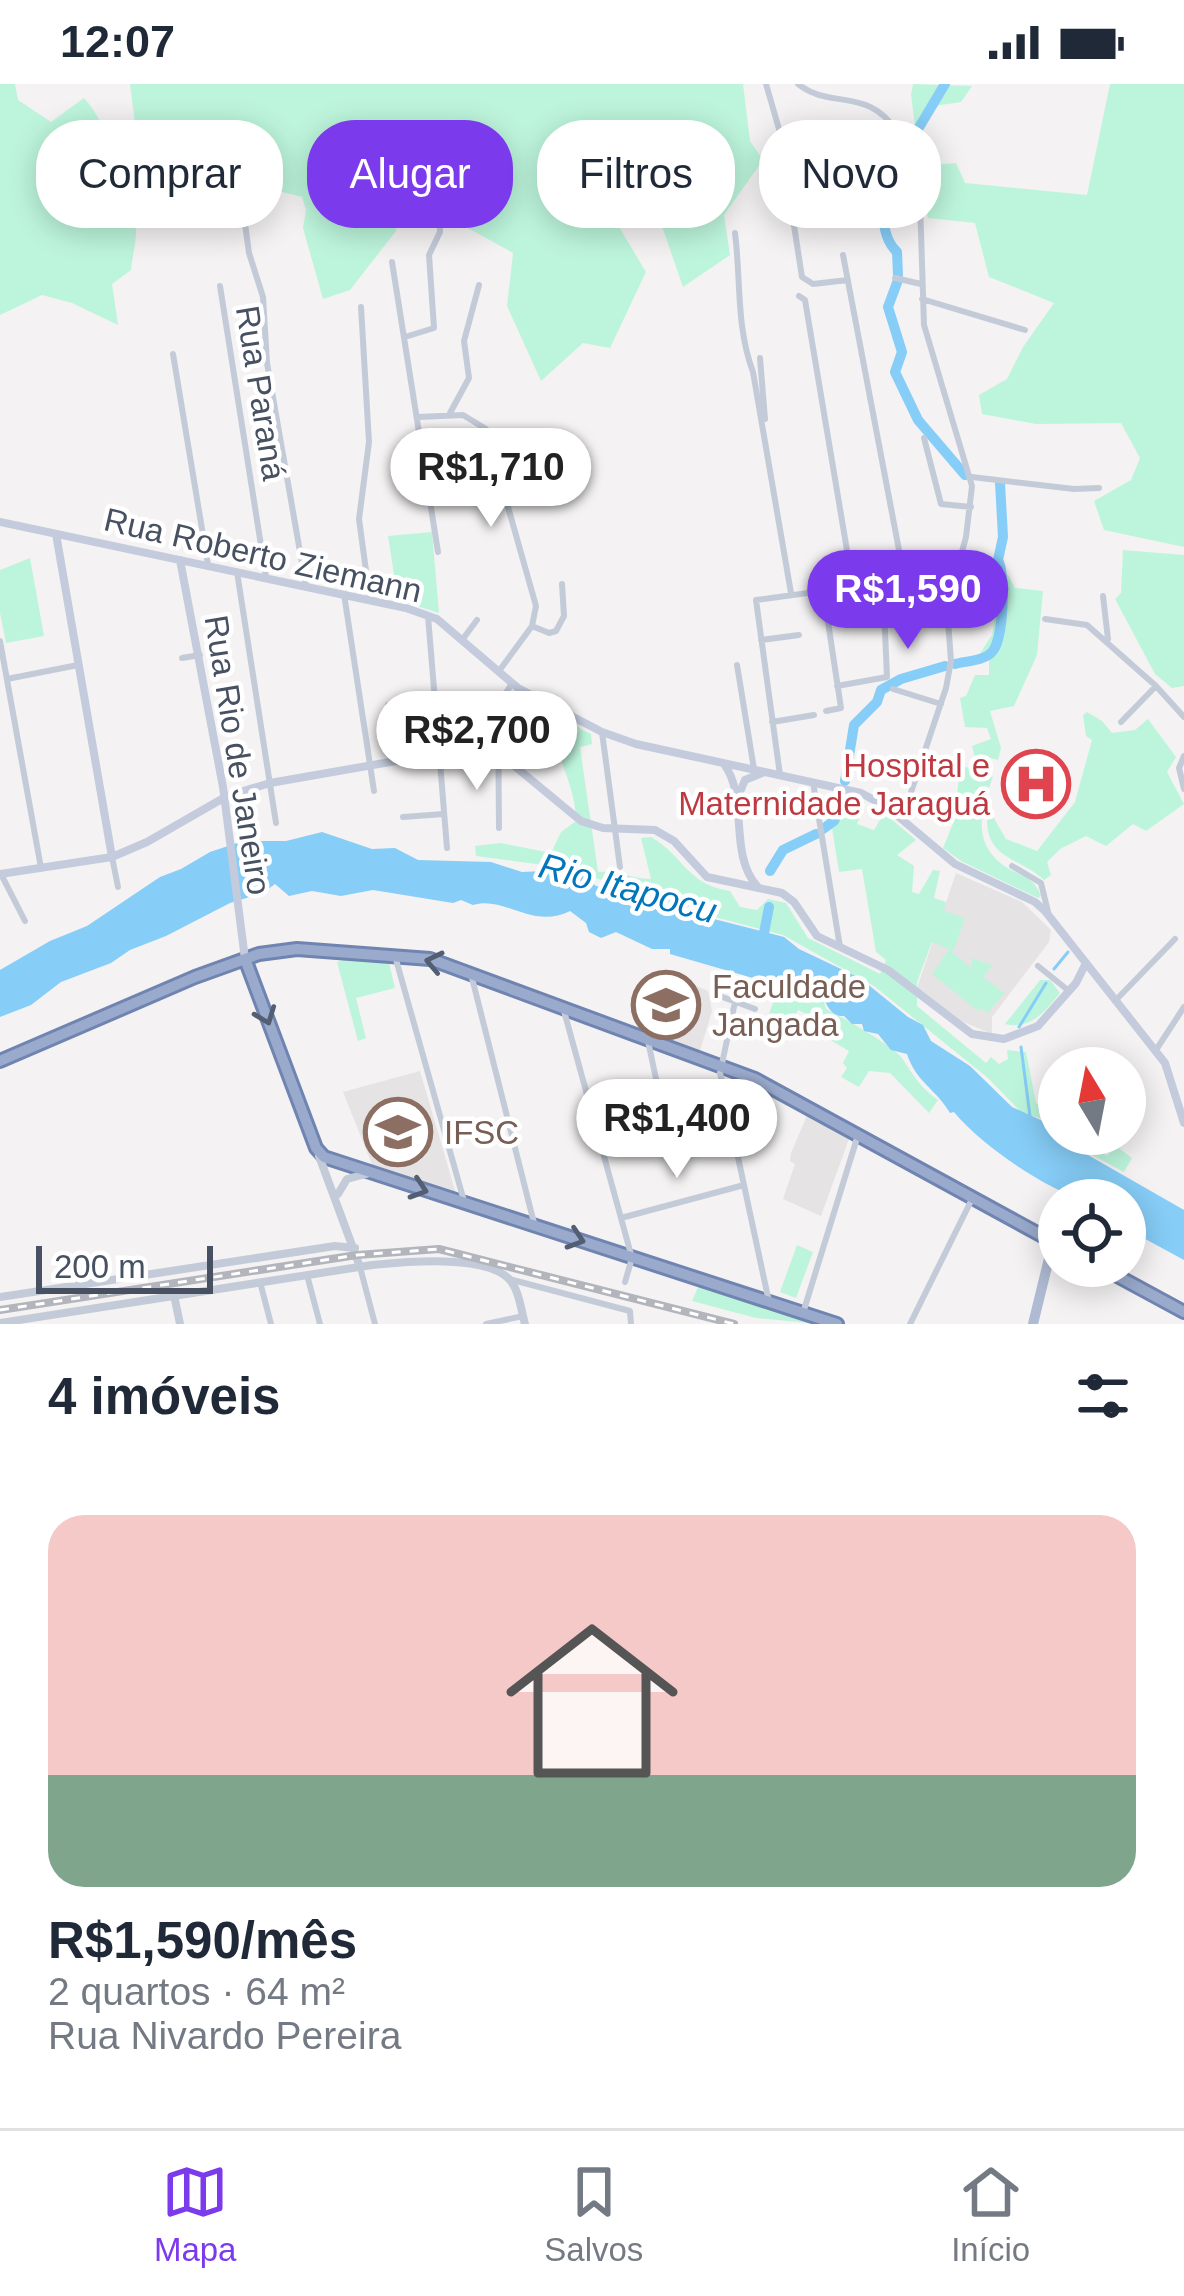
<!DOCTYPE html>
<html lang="pt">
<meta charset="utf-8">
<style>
:root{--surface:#fff;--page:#f2f2f3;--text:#1f2937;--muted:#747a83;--line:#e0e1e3;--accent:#7c3aed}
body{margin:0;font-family:Arial,sans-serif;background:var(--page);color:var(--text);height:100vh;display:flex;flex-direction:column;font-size:45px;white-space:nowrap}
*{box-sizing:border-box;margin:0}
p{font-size:39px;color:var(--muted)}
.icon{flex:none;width:66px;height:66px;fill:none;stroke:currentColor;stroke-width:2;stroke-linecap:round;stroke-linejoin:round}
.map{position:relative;height:1240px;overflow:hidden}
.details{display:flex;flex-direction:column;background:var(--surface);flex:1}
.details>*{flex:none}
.guide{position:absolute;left:36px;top:36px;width:1113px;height:108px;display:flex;gap:24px}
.needle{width:78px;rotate:350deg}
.buttons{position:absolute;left:1038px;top:963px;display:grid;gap:24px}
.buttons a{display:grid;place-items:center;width:108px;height:108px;border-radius:50%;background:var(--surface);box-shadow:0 6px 30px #0003;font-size:60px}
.scale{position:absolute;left:36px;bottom:30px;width:177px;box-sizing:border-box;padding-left:12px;border:6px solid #475162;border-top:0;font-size:33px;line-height:42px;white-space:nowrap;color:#475162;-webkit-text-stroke:9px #fff;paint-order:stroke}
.price{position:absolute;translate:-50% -102px;padding:0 27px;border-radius:42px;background:#fff;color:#222;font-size:39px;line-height:78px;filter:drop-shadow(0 3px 6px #0008)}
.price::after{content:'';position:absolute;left:50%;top:72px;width:36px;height:27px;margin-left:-18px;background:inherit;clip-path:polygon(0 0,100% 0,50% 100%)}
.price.current{background:var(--accent);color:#fff}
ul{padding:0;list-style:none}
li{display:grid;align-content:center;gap:24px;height:636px;padding:0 48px}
li span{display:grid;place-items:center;height:372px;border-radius:36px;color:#555}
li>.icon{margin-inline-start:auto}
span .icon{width:216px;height:216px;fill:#fffc;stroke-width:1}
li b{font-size:51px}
h2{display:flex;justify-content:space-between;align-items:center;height:144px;padding:0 48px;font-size:51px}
.chip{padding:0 42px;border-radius:48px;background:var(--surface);box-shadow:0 6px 30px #0003;font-size:42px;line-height:108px}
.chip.current{background:var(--accent);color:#fff}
.status{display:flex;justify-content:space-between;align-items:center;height:84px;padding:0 60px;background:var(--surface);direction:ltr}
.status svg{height:33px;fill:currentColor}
.tab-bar{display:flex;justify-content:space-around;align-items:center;height:168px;border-top:3px solid var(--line);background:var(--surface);font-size:33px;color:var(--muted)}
.tab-bar a{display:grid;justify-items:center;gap:6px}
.tab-bar .current{color:var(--accent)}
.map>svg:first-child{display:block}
</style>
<div class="status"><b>12:07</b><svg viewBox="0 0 49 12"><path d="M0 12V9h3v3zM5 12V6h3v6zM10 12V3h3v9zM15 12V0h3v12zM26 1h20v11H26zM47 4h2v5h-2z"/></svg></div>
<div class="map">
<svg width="1184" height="1240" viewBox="0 0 1184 1240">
<rect width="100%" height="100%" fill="#f4f2f2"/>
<path fill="#e5e3e4" d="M 956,789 L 1022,818 L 1051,846 L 1049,858 L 992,933 L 992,950 L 961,937 L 917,904 Z
M 687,898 L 708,907 L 712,927 L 699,970 L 665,957 Z
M 420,987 L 456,1110 L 373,1083 L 343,1008 Z
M 808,1029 L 850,1052 L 821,1132 L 783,1115 L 795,1080 L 790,1077 L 791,1069 Z"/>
<path fill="#bdf5dc" d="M 0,0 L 15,0 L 18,16 L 51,38 L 84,14 C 109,41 134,110 136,147 C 136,160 132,173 131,186 L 112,200 L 118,241 L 72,219 L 42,211 L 0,231 Z
M 130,0 L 743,0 L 750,57 L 763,76 L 724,131 L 730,171 L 683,203 L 654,119 L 616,138 L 646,188 L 610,264 L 583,259 L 541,297 L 507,222 L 513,169 L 466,143 L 496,102 L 494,61 L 403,89 L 396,147 L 350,206 L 323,215 L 303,144 L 306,126 L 302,113 L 271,105 L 259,117 L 231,106 L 227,84 L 175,110 L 137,55 Z
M 913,0 L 972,2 L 961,18 L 934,22 L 926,31 L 912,69 L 903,56 L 906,44 L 915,42 L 911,11 Z
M 1110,0 L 1184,0 L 1184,463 L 1104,446 L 1094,417 L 1131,396 L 1140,374 L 1121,339 L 1036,340 L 982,330 L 979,311 L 1007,295 L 1023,263 L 1054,219 L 989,193 L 975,139 L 928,134 L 924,113 L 933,81 L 956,79 L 965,99 L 1087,111 Z
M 432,448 L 439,529 L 398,516 L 388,452 Z
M 1123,466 L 1184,471 L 1184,602 L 1172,604 L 1155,590 L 1115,515 L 1121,509 Z
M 30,474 L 44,552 L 6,559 L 0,529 L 0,486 Z
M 999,490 L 1008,491 L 1015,504 L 1043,507 L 1037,571 L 1014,622 L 990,627 L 1001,664 L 998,676 L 987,673 L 981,689 L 993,693 C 979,729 971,765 1013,787 C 1027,794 1035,796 1041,812 L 1038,814 L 961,777 L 943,764 L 954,737 L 959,693 L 949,691 L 952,681 L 978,685 L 972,662 L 991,655 L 987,644 L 965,643 L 960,614 L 966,612 L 975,591 L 989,591 L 989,575 L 957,581 L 956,577 L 979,571 L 992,551 L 995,529 L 985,527 Z
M 1087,628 L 1102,637 L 1112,649 L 1135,646 L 1148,635 L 1176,673 L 1167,688 L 1184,720 L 1146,747 L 1133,740 L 1106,762 L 1086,752 L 1060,765 L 1047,778 L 1051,791 L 1044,796 C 1016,771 981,775 988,724 L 1006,755 L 1037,767 L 1075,718 L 1092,656 L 1086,652 L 1083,631 Z
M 553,631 L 591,650 L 592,660 L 580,663 L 598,788 C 618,786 633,795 651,795 L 641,754 L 651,753 C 685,773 686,800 730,807 L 740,823 L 757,826 L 768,815 L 786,819 L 808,854 L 880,890 L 886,876 L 876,868 L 862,785 L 839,788 L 832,744 L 825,744 L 824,738 L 838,726 L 841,711 L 865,718 L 857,740 L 874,746 L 884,729 L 916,756 L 897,771 L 914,782 L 912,808 L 919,810 L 933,786 L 940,787 L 934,814 L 946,818 L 944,827 L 965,834 L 954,866 L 950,866 L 971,884 L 972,874 L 992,881 L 983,893 L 1004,909 L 988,929 L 981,924 L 978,927 L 932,890 L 949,865 L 932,858 L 917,898 L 917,922 L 986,979 L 991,973 L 999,980 L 1008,975 L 1007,966 L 1026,968 L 1036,1019 L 1059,1035 L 1059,1050 L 1070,1050 L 1107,1072 L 1116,1062 L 1132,1074 L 1124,1088 L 1053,1050 L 1045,1036 L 1021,1028 L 988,994 L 874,902 L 783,851 L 699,829 L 566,784 L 476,772 L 475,762 L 501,759 L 551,769 L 561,748 L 576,737 C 576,704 558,679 555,648 L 547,642 Z
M 344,876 L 389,879 L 395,904 L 356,914 L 366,954 L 358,957 L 337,878 Z
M 1040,896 L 1050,896 L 1060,909 C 1045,928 1030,946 1005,940 Z
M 773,901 L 790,906 L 805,919 L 824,918 L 826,925 C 842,933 892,961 902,974 C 914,992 919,1002 938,1016 L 929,1029 L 890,989 L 869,987 L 859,1003 L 841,993 L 847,984 L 843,979 L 849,967 L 832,957 L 839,944 L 818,935 L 809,953 L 799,949 L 809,931 L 798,926 L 787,946 L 766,938 L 773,919 L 769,909 Z
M 797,1161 L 813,1168 L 796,1214 L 780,1208 Z
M 699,1201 L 820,1240 L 756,1234 L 692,1217 Z"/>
<path fill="#86cdf7" d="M 322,748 L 372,765 L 395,764 L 418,776 L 491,778 L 522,788 L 567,786 L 584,792 L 596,802 L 620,805 L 625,813 C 654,812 671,831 698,831 L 704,839 L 706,833 L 784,853 L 799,865 L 860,894 L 908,933 L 923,941 L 931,957 L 970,982 L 1012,1023 L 1045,1038 L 1053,1051 L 1184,1126 L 1184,1176 L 1125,1144 L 1125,1116 C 1113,1116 1097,1119 1086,1116 C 1048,1107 982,1062 954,1028 L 950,1029 C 936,1005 916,998 907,970 L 891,966 L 878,950 L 864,947 L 862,940 L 852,940 L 844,932 C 833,933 828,924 824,915 L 804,917 L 791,905 L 670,870 L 670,865 L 652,865 L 616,848 L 601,854 L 589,848 L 586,839 L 570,827 C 532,846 504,811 473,821 L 461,816 L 453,819 L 373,806 L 341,812 L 312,807 L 289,812 L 275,800 L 263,809 L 230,819 L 166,852 L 130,866 L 111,879 L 61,898 L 31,921 L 0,933 L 0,886 L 50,857 L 87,842 L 160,793 L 181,785 L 210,768 L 243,757 L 286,757 Z"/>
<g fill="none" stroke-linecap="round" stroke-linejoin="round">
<path stroke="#86cdf7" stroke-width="3" d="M 1054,885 L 1068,868
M 1019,943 L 1046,899
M 1021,963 L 1030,1032"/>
<path stroke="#86cdf7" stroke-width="10" d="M 896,82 L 945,0
M 893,88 C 881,110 878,150 897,168 L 898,191
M 898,196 L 888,223 L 902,268 L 895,288 L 918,336 L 965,391
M 955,580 C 966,577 984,577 992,568 C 1004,555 1006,490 998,476 L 1003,453 L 1000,399
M 845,697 L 854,641 L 877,618 L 881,606 L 901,595 L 945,582
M 823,745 L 834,737 L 845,712
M 770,787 L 783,766 L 816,750
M 764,849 L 769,823"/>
<g stroke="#7084b1" stroke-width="16">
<path id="trunk" d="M 245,875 L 316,1064 L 324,1073 L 837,1240
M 0,977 L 195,893 L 259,870 L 297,865 L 430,875 L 755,995 L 1059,1161
M 1099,1182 L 1184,1228"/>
</g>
<path stroke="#c4cbd8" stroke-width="6" d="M 766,0 L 779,45 L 802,193 L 813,200 L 848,196
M 798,0 C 830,26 868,2 897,48 L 895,89 L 920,118 L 924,241 L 972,402 L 966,453 L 947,523 L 951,577 L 946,604 L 902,735
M 891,111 L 920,118
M 242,118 L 249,169 L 263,213 L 267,279 L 306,502
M 735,149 C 741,196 736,243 753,288 L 791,509
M 843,171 L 910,524
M 392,178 L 438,468
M 895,194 L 921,200
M 220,202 L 266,493
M 799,212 L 805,216 L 853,502
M 922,215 L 1025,246
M 361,223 L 369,358 L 359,435 L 370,516
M 405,253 L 434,244 L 429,171 L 440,148 L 438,99
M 173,270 L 208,481
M 760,274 L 765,335
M 450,329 L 469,294 L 464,257 L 479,201
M 418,333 L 463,331 L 486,345 L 536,522 L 532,542 L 499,587
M 924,354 L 941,420 L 971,423
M 972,393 L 1074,405 L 1099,404
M 237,488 L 276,739
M 823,505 L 841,624 L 826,627
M 344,510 L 374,707
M 1103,512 L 1108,555
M 428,532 L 447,764
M 1045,535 L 1087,541 L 1156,602 L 1184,633
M 532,542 L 549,549 L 556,547 L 564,532 L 562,500
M 462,556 L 477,536
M 761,556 L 799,551
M 0,557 L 41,784
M 182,574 L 200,571
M 737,581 L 754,685
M 7,595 L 78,581
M 837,602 L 887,593 L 884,525 L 946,523
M 893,605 L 941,620
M 388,621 L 435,616
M 772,638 L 814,631
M 1121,638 L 1156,602
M 602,648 L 620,783
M 1184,672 L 1179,684 L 1184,705
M 780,691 L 756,516 L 903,496
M 813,698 L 840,863
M 403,733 L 444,730
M 499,744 L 498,622 L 512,599
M 112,773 L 118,803
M 1012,782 L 1041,799 L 1049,832
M 1,790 L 25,837
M 395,872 L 464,1117
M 1038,882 L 1069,907
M 471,890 L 534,1139
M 717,911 L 755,925
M 1115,917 L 1175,855
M 735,918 L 720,989 L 769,1218
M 564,927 L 632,1174 L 625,1198
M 648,957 L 676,1089
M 1156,966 L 1184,923
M 621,1134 L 744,1101
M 360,1183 L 375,1240
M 307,1191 L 320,1240
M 509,1195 L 630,1227 L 631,1240
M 260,1198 L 271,1240
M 803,1229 L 858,1051
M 486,1240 L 523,1232
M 910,1240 L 972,1115"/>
<path stroke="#c4cbd8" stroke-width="8" d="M 319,1072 L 360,1183
M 338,1110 L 347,1095 L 366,1090
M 174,1211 L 180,1240
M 0,1213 L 335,1162 L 355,1164
M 0,1239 L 372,1181 C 404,1178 482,1170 508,1194 C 519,1204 521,1226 525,1240"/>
<path stroke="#c3cbdc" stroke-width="8" d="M 0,438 L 406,524 L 437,535 L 518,604 L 602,648 L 636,660 L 861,709 L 887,723 L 955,780 L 1035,818 L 1045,827 L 1165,979 L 1184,1039
M 56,450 L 112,773
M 180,476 L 223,703 L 245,875
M 724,680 C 749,714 728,769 757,802
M 737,715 L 745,696 L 762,689
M 0,790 L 112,773 L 147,758 L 227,712 L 270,699 L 407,675 L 480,669 L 512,680 L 581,737 L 603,744 L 655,746 L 674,757 L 707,793 L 782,809 L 794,818 L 817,852 L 888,886 L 972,950 L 1004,955 L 1038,942 L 1076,899 L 1086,879"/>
<path stroke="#afbbd3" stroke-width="10" d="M 1033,1240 L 1053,1158"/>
<use href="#trunk" stroke="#9aaacc" stroke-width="10"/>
<g stroke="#b3b5bd" stroke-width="8">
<path id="rail" d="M 0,1226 L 357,1171 L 439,1165 L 734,1240"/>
</g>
<use href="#rail" stroke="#fff" stroke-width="3" stroke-dasharray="9" stroke-linecap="butt"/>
</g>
<defs><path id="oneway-chevron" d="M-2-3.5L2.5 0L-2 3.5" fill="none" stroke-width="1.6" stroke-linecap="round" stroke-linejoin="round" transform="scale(3)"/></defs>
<g stroke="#535e72">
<use href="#oneway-chevron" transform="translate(434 878) rotate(-168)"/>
<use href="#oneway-chevron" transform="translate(266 932) rotate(69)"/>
<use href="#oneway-chevron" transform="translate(419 1105) rotate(18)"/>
<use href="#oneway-chevron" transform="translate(576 1155) rotate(18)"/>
</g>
<defs>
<g id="hospital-ring" transform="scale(3.45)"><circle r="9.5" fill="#fff" stroke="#e0444e" stroke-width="1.5"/><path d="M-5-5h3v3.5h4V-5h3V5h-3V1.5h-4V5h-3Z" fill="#e0444e"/></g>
<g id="university-ring" transform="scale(3.45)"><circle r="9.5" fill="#fff" stroke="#8d6e63" stroke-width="1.5"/><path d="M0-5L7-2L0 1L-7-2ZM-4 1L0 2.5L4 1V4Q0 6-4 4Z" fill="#8d6e63"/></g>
</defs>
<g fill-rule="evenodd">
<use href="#hospital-ring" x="1036" y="700"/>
<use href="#university-ring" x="666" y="921"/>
<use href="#university-ring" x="398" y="1048"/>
</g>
<g text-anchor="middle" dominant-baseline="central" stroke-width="9" stroke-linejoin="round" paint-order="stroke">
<g font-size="33" fill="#475162" stroke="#fff">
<text transform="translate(261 309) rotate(81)">Rua Paraná</text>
<text transform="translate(263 471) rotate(13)">Rua Roberto Ziemann</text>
<text transform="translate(238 671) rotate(81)">Rua Rio de Janeiro</text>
</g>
<g font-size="33" fill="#be3a42" stroke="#fff" text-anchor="end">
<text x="990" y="681">Hospital e<tspan x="990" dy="38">Maternidade Jaraguá</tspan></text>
</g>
<g font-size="33" fill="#785e54" stroke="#fff" text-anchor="start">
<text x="712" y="902">Faculdade<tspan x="712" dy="38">Jangada</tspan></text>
<text x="444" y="1048">IFSC</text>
</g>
<g font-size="36" font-style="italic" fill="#0076bc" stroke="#fff">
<text transform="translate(628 804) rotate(15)">Rio Itapocu</text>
</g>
</g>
</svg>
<div class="buttons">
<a><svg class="needle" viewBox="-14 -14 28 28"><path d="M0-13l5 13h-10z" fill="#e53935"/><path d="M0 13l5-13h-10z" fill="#747a83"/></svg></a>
<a><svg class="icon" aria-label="locate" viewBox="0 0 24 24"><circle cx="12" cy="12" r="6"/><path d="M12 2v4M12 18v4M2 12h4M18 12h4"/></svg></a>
</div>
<div class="scale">200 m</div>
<b class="price" style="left:491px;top:446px">R$1,710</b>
<b class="price current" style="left:908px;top:568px">R$1,590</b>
<b class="price" style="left:477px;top:709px">R$2,700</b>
<b class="price" style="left:677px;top:1097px">R$1,400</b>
<div class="guide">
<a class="chip">Comprar</a>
<a class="chip current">Alugar</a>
<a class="chip">Filtros</a>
<a class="chip">Novo</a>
</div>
</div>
<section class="details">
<h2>4 imóveis<svg class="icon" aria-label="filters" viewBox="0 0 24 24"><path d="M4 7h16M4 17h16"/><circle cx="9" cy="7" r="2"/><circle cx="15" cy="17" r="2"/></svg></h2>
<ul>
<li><span style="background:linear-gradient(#f6c9c9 70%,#7fa58c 0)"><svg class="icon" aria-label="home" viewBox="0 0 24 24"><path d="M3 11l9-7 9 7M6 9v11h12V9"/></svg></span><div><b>R$1,590/mês</b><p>2 quartos · 64 m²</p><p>Rua Nivardo Pereira</p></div></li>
</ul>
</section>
<nav class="tab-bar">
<a class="current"><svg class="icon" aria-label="map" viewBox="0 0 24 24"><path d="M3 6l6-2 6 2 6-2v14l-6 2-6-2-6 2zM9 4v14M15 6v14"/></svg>Mapa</a>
<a><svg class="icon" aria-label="saved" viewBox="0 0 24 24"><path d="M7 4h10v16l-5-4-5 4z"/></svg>Salvos</a>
<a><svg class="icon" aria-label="home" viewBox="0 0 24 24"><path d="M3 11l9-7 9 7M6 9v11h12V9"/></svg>Início</a>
</nav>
